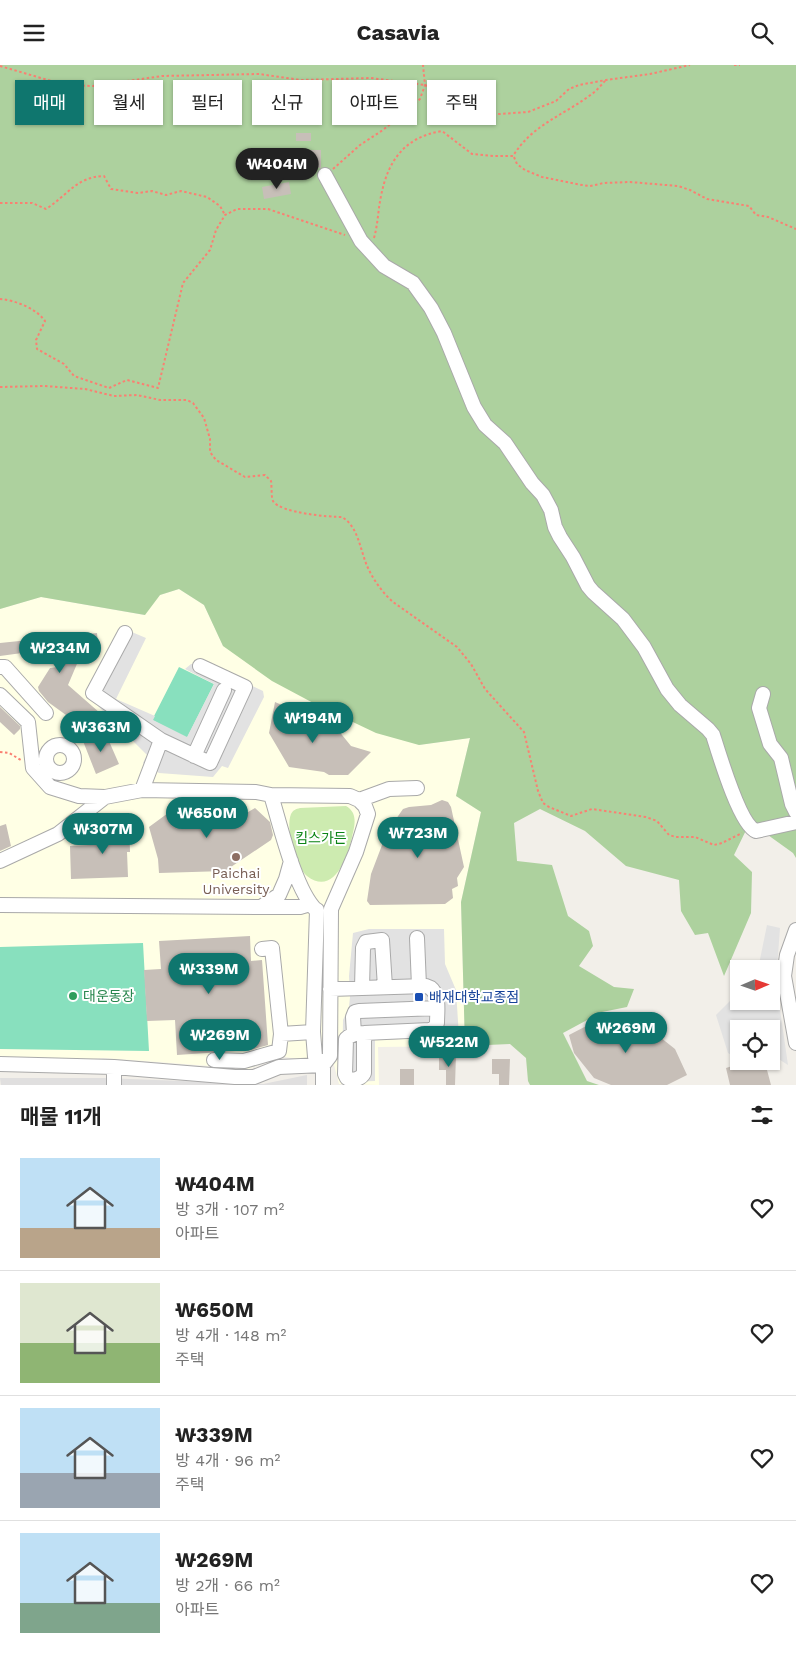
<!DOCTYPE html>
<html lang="ko">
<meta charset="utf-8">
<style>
:root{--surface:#fff;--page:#f2f2f2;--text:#222;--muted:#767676;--line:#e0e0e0;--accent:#0f766e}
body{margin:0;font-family:"Work Sans","Noto Sans KR",sans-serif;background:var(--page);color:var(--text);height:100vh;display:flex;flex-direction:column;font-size:19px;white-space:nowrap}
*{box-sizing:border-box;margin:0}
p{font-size:16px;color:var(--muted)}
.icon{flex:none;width:28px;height:28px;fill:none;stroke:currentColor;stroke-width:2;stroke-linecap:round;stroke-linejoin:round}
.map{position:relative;height:1020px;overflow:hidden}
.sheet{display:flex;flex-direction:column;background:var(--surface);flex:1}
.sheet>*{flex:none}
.guide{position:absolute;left:15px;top:15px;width:500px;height:45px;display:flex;gap:10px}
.needle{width:32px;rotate:88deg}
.buttons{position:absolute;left:730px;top:895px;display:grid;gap:10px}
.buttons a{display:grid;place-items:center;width:50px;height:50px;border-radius:0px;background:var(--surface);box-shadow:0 1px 4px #0004;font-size:25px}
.price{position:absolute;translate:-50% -42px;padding:0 11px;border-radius:18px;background:var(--accent);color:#fff;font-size:16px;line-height:32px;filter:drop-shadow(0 1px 2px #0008)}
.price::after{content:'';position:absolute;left:50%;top:30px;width:15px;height:11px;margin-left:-8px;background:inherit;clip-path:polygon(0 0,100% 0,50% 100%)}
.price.current{background:#222;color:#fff}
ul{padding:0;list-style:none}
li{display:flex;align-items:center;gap:15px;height:125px;padding:0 20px}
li+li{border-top:1px solid var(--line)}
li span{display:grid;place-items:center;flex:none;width:140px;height:100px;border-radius:0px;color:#555}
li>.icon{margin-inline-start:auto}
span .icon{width:60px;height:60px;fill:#fffc;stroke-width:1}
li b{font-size:21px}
h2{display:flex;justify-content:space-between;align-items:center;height:60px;padding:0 20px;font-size:21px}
.chip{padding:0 18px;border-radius:0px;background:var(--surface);box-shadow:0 1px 4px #0004;font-size:18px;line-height:45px}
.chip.current{background:var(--accent);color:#fff}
header{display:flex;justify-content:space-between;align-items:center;height:65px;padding:0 20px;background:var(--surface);font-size:22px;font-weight:700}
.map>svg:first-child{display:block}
</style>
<header><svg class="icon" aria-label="menu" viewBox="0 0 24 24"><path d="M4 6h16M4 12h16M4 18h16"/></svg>Casavia<svg class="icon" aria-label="search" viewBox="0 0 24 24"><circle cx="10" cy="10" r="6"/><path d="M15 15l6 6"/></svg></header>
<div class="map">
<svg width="796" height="1020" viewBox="0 0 796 1020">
<rect width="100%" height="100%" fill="#f2efe9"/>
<path fill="#e0dfdf" d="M 307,1010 L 307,1020 L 1,1020 L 0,1013 L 103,1013 L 263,1019 Z"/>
<path fill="#ffffe5" d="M 179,524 L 204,540 L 223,581 L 419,680 L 470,673 L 456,731 L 481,747 L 461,837 L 465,981 L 378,982 L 379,1020 L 339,1019 L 334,1000 L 285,992 L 273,994 L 249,1004 L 104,993 L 0,1001 L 0,544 L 41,532 L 144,550 L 160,530 Z"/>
<path fill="#cdebb0" d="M 346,741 C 358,748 355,760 352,772 C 348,791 334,832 307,811 C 296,802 285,763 291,749 C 293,745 296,744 300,743 Z"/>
<path fill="#add19e" d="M 0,0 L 796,0 L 796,793 L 793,788 L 750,757 L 734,790 L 752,807 L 751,848 L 724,911 L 708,868 L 695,870 L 681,846 L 679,815 L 626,801 L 585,766 L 540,744 L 514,758 L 517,796 L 552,800 L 568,851 L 589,866 L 593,881 L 579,901 L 614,922 L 634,924 L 627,942 L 602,947 L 563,968 L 587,1016 L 599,1020 L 530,1020 L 528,1016 L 526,993 L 510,979 L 465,981 L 461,837 L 481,747 L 456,731 L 470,673 L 419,680 L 376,668 L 317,640 L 272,616 L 223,581 L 204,540 L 179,524 L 160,530 L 145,550 L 41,532 L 0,544 Z"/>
<path fill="#88e0be" d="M 179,602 L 214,619 L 187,673 L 152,655 Z
M 143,878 L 149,986 L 0,984 L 0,882 Z"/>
<path fill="#e2e2e2" d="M 120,562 L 146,573 L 116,634 L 155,651 L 153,655 L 187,672 L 214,619 L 185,604 L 191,599 L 199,599 L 219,605 L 263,626 L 264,632 L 228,703 L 222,701 L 213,712 L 159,708 L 143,698 L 147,690 L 87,630 Z
M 767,860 L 780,863 L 776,917 L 788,1000 L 777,993 L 771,992 L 771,964 L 739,964 L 739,991 L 735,992 L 728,988 L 716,950 L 739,927 L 739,936 L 771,936 L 771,904 L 758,904 Z
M 369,864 L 444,864 L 445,899 L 456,925 L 459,972 L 375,975 L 375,1016 L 342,1017 L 343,955 L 349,942 L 350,932 L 349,911 L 353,868 Z"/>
<path fill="#c7bfb8" d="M 296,68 L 311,68 L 311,76 L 296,76 Z
M 309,85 L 321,85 L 321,103 L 309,102 Z
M 265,87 L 293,87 L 294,103 L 266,104 Z
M 289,117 L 291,129 L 264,134 L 262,122 Z
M 97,568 L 98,579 L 85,580 L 68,620 L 100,648 L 84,663 L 48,637 L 39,626 L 38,622 L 50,603 L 58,602 L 66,582 L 0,591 L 0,578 Z
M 275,637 L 338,665 L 351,681 L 371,687 L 348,710 L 329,710 L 324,707 L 289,702 L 269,668 Z
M 0,642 L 20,661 L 20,664 L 14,670 L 0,657 Z
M 105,667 L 119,699 L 96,709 L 83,676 Z
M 442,735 L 448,737 L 451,742 L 464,802 L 457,813 L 458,821 L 452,824 L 453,833 L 445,839 L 370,840 L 367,836 L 371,809 L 387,767 L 396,754 L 403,744 L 409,742 L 431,740 Z
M 179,740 L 243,750 L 255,743 L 270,757 L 273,770 L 271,775 L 225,806 L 159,808 L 158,794 L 149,762 Z
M 129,754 L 130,787 L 127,787 L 128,812 L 71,814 L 70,781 L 110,779 L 110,755 Z
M 6,759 L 11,781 L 0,786 L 0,761 Z
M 250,871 L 251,896 L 262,895 L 268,980 L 251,985 L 177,990 L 175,955 L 147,956 L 144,905 L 161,904 L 159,876 Z
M 609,954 L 626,954 L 651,965 L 675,984 L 687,1010 L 667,1020 L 611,1020 L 594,1013 L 574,988 L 569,970 L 594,957 Z
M 439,990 L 456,990 L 455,1020 L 446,1020 L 446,1005 L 439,1005 Z
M 492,994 L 510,994 L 509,1020 L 499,1020 L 499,1009 L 492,1009 Z
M 748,996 L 754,1000 L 761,1000 L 767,1005 L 771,1020 L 730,1020 L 726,1003 Z
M 400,1004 L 414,1004 L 414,1020 L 400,1020 Z"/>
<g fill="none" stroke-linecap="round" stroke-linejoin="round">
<g stroke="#a9a9a9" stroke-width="16">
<path id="minor" d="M 325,110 L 361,176 L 384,201 L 413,218 L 431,243 L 444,268 L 474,342 L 485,360 L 505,378 L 532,418 L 543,430 L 551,445 L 555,462 L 560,472 L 573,492 L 588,521 L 593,527 L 623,554 L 644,582 L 667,624 L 680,640 L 708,664 L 713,670 C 719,689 740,760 756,766 L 796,757
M 125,568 L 93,628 L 161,675 L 210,698 L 245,622 L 200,601
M 0,602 L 5,602 L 46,648
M 763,629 L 759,643 L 770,679 L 781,693 L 792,739 L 796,747
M 0,630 L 28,657 L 33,703 L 50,722 L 79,731 L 105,732
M46 694a14 14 0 1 1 28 0a14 14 0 1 1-28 0Z
M 194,691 L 224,625
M 142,725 L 161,675
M 271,730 C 280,759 295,825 316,845
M 359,735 L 389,724 L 417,723
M 0,796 L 58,769 L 105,732 L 142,725 L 256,727 L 271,730 L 350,731 L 359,735 L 365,741 L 368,749 L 356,787 L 331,844 L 330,991 L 323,1000
M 0,840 L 261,842 L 300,842 L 310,839
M 261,842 L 279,830 L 286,814 L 291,796
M 317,845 L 313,967 L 315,992 L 323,1000
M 796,865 L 787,890 L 784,911 L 796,978
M 417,873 L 419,921
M 362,923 L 363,883 L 366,877 L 382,875 L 385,922
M 330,924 L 426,921 C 441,925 437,945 437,958 L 435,962 L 430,965 L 364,968 C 357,968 351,969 346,974 L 345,1009 L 347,1013 C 353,1016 361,1014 364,1008 L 364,968
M 281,969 L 313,967
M 354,969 L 353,952 L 355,947 L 359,946 L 437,943
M 214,995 L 244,996 L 279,986 L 281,969 L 272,883 L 262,884
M 0,999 L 114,1002 L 235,1012 L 254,1012 L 279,1002 L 323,1000
M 323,1000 L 323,1020
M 114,1020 L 114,1002"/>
</g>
<path stroke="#fa8072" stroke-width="2" stroke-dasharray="2.5 2.5" stroke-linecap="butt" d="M 734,0 L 740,0
M 0,1 L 65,20 L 93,21 L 162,11 L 259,9 L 301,15 L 371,13 L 425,20 L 440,25 L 456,36 L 485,50 L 528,47 L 556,36 L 569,24 L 579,20 L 606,15 L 650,9 L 690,0
M 514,92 L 517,99 L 525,105 L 542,112 L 582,120 L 590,121 L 604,118 L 630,117 L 678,121 L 690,125 L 707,134 L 749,141 L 756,150 L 768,152 L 796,164
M 333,104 L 360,80 L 383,65 L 420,34 L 425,20 L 423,0
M 0,138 L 32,138 L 46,144 C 68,130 76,112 104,111 L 111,124 L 138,128 L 152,126 L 166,130 L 181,126 L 207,132 L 220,141 L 225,150
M 374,173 C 378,159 378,145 381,131 C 388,95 405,72 442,66 L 472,89 L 493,91 L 513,91 C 532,60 562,51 589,31 C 596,27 601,20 606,15
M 0,234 C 15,235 37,244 45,256 L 36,275 L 37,284 L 64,299 L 74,311 L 109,323 L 127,315 L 158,323 L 183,218 L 210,185 L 216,165 L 225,150 L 237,144 L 268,144 L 345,170
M 0,322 L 44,321 L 85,324 L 114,331 L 137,330 L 160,335 L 187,335 L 193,338 L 204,353 L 210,374 L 210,387 L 216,395 L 245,412 L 265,410 L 271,416 C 272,422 271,432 273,436 C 280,448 329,452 342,452 C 359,462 360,486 368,503 C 374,516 383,528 393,537 L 457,582 L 471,599 L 485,624 L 524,667 L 538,726 L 543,738 L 549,742 L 571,751 L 592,744 L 646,752 L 657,756 L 669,770 L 676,772 L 695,772 L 714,780 L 722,778 L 742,768
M 0,687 L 9,688 L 21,695"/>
<use href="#minor" stroke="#fff" stroke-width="14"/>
</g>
<circle fill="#8d6e63" stroke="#fff" stroke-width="2" cx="236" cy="792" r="5"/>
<circle fill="#2e9e5b" stroke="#fff" stroke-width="2" cx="73" cy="931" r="5"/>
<rect fill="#1a4fb4" stroke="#fff" stroke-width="2" x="414" y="927" width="10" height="10" rx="2.5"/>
<g text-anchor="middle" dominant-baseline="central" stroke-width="4" stroke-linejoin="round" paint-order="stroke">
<g font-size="14" fill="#0c8416" stroke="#fff">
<text x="321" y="773">킴스가든</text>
</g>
<g font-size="14" fill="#785e54" stroke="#fff">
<text x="236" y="808">Paichai<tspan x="236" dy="16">University</tspan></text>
</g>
<g font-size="14" fill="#27864d" stroke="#fff" text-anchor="start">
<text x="83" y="931">대운동장</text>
</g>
<g font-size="14" fill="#164399" stroke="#fff" text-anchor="start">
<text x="429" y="932">배재대학교종점</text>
</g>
</g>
</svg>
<div class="buttons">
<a><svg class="needle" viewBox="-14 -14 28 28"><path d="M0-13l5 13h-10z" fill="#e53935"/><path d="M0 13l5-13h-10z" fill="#767676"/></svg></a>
<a><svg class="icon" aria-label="locate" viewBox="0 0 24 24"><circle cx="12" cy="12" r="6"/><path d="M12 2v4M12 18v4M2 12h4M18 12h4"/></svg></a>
</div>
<b class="price current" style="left:277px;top:125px">₩404M</b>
<b class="price" style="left:60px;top:609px">₩234M</b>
<b class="price" style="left:313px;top:679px">₩194M</b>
<b class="price" style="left:101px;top:688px">₩363M</b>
<b class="price" style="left:207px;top:774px">₩650M</b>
<b class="price" style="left:103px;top:790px">₩307M</b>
<b class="price" style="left:418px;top:794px">₩723M</b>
<b class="price" style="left:209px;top:930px">₩339M</b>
<b class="price" style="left:626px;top:989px">₩269M</b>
<b class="price" style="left:220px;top:996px">₩269M</b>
<b class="price" style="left:449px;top:1003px">₩522M</b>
<div class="guide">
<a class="chip current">매매</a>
<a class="chip">월세</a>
<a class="chip">필터</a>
<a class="chip">신규</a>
<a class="chip">아파트</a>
<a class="chip">주택</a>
</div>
</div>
<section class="sheet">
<h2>매물 11개<svg class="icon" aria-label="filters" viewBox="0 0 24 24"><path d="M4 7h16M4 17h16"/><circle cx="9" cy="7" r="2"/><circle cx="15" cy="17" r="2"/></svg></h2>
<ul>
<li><span style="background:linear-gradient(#bfe0f5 70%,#b9a48a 0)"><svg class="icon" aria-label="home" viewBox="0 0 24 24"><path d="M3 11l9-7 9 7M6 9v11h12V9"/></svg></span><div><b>₩404M</b><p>방 3개 · 107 m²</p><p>아파트</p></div><svg class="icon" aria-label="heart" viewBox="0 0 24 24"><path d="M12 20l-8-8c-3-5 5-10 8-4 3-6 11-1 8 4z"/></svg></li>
<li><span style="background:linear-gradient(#dfe7d0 60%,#8fb573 0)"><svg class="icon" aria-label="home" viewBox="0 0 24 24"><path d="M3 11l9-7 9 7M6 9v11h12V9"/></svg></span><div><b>₩650M</b><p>방 4개 · 148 m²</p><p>주택</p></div><svg class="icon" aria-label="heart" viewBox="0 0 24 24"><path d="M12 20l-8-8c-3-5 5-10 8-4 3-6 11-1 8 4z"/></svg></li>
<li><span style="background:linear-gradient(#bfe0f5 65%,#9aa5b1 0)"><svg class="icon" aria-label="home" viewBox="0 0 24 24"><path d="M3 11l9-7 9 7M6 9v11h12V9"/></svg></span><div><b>₩339M</b><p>방 4개 · 96 m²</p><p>주택</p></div><svg class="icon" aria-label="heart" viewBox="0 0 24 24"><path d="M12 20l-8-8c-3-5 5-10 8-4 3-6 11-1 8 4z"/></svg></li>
<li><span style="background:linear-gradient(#bfe0f5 70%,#7fa58c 0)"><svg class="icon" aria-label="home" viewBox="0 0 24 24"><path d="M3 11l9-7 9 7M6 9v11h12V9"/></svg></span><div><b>₩269M</b><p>방 2개 · 66 m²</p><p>아파트</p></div><svg class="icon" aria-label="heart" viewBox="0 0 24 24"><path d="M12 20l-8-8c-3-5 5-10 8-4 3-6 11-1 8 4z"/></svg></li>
</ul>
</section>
